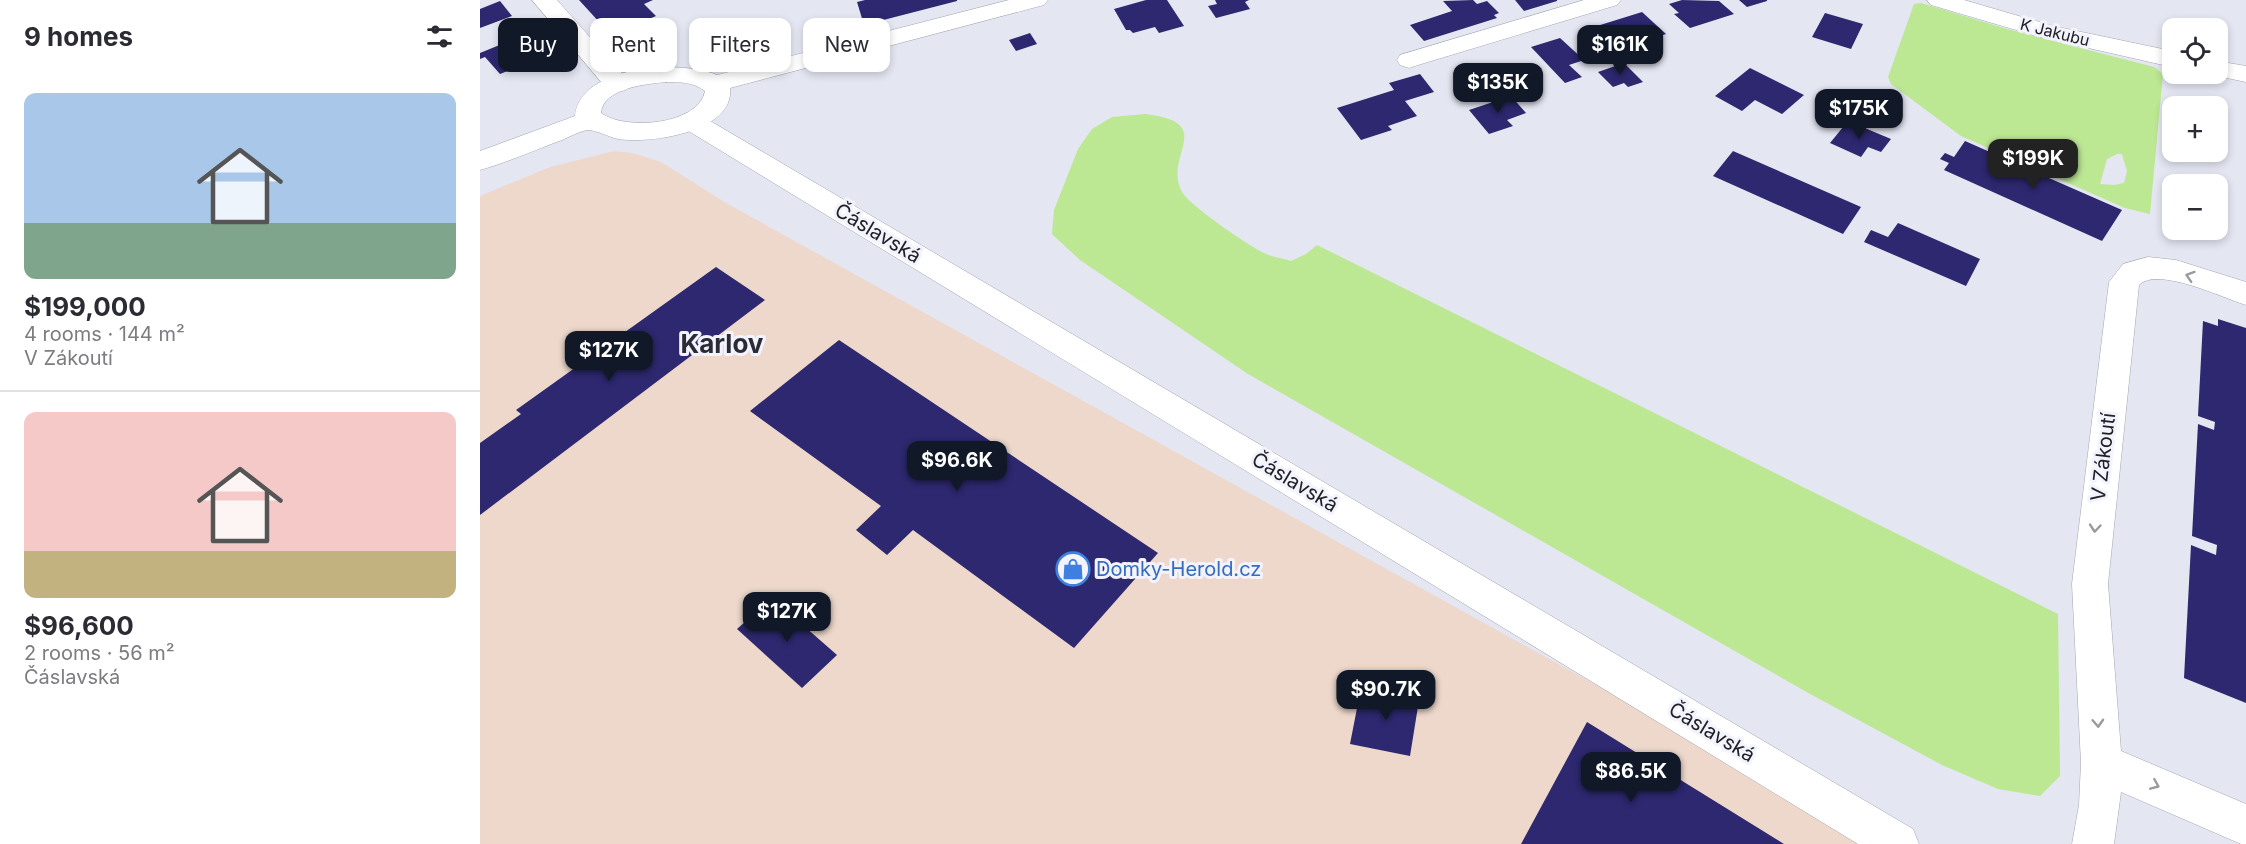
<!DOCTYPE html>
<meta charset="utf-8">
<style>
:root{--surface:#fff;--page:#f2f2f3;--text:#2b2b33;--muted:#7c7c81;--line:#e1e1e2;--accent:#111827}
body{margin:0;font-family:Inter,sans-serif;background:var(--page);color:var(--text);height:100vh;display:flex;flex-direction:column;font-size:22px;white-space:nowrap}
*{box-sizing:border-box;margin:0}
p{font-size:20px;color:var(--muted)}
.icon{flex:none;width:33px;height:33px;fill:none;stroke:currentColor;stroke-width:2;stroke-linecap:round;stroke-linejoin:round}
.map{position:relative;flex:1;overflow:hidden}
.panel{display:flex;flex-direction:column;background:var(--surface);width:480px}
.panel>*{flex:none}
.hud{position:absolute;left:18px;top:18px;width:570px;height:54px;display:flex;gap:12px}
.fabs{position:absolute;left:1682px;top:18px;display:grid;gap:12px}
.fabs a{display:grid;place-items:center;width:66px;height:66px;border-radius:12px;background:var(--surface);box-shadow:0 3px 9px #0003;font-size:30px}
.price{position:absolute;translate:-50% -51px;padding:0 14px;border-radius:12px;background:var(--accent);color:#fff;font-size:20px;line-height:39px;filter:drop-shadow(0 2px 3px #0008)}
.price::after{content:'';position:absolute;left:50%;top:36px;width:18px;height:14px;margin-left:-9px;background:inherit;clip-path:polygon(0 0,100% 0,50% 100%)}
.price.current{background:#222;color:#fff}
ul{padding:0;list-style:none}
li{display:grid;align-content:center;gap:12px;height:318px;padding:0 24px}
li+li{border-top:2px solid var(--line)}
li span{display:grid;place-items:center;height:186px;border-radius:12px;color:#555}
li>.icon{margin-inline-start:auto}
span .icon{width:108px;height:108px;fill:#fffc;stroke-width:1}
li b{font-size:26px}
h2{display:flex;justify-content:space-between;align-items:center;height:72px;padding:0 24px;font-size:26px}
.pill{padding:0 21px;border-radius:12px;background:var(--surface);box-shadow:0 3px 9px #0003;font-size:21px;line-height:54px}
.pill.current{background:var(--accent);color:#fff}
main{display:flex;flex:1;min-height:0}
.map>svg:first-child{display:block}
</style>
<main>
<section class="panel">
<h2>9 homes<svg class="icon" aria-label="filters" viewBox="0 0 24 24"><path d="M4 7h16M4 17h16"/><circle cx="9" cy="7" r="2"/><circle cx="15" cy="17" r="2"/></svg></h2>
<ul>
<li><span style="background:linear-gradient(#a9c7e8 70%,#7fa58c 0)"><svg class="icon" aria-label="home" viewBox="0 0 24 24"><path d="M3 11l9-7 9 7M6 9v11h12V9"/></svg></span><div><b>$199,000</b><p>4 rooms · 144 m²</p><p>V Zákoutí</p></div></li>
<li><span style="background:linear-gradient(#f6c9c9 75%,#c2b280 0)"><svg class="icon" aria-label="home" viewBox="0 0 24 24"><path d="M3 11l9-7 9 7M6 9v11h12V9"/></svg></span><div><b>$96,600</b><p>2 rooms · 56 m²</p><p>Čáslavská</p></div></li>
</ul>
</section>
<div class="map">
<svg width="1766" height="844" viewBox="0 0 1766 844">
<rect width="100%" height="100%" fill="#e4e6f2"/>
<path fill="#edd8cb" d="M 134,151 L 152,153 L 181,162 L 246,203 L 1403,844 L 0,844 L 0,196 L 70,167 Z"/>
<path fill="#bce793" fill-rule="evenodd" d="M 1441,3 L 1527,29 L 1674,67 L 1683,74 L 1670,214 L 1645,208 L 1481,136 L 1411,84 L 1408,77 L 1434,4 ZM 1637,154 L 1642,154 L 1647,171 L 1644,183 L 1634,185 L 1620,184 L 1627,159 Z
M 665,114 C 739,123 682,155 702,192 C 709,205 769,246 784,253 C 792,257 802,258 811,261 L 826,254 L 837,245 L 1578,614 L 1580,776 L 1560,796 L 1518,789 L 1462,765 L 1332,695 L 768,374 L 600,260 L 572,234 L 574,210 L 598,149 L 612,129 L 632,117 Z"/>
<path fill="#2d286f" d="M 99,0 L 173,0 L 164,4 L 176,16 L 131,35 Z
M 385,0 L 477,0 L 477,1 L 384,25 L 377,2 Z
M 666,0 L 687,0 L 704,26 L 679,33 L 675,27 L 653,33 L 650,30 L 646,30 L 634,9 Z
M 735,0 L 769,0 L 765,2 L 770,9 L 736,18 L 728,6 L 737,4 Z
M 993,0 L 997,4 L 1007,1 L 1019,13 L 1014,15 L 1017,18 L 944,41 L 930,25 L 972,11 L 963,1 Z
M 1035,0 L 1077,0 L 1077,1 L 1044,11 Z
M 1202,0 L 1239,1 L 1254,14 L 1210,28 L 1194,14 L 1199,13 L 1189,4 Z
M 1259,0 L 1287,0 L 1287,1 L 1267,7 Z
M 20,1 L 32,16 L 0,28 L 0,9 Z
M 1162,12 L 1186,34 L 1135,51 L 1115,31 L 1121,30 L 1117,26 Z
M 1345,13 L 1383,24 L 1371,49 L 1332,37 Z
M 550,33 L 557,44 L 536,51 L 529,40 Z
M 47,34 L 62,52 L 50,58 L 52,61 L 20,74 L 5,57 L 0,59 L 0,53 Z
M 1080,38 L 1104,60 L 1089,65 L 1102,77 L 1085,83 L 1051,47 Z
M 1144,63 L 1163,82 L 1148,87 L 1144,83 L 1133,87 L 1118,72 Z
M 1270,68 L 1324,95 L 1302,114 L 1275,100 L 1262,111 L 1235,96 Z
M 940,74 L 954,92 L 925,101 L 937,116 L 908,126 L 912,130 L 881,140 L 857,108 L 914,90 L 909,83 Z
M 1031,96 L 1046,113 L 1027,120 L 1033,126 L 1009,134 L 989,110 Z
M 1368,121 L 1411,139 L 1401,152 L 1388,147 L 1381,157 L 1350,143 Z
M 1485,141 L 1562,175 L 1642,210 L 1622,241 L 1464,170 L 1469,163 L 1460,159 L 1465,153 L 1474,157 Z
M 1253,151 L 1381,207 L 1363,234 L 1233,176 Z
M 1418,223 L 1500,259 L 1486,286 L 1384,242 L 1391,230 L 1408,237 Z
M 236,267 L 285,300 L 0,515 L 0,443 L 41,414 L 36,410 Z
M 1738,319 L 1766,328 L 1766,703 L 1704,678 L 1711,545 L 1736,555 L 1737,545 L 1712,536 L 1718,424 L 1734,430 L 1735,422 L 1718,416 L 1723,321 L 1738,326 Z
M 359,340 L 678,553 L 594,648 L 433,530 L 407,555 L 376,530 L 401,506 L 270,411 Z
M 292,598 L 357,655 L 322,688 L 257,629 Z
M 892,685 L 940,694 L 930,756 L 870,744 L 879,698 L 888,700 Z
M 1107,722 L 1304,844 L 1041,844 Z"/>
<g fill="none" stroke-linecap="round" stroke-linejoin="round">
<g stroke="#a4a6b1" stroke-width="1">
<path id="minor" d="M 52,0 L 77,0 L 146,78 L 150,84 L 146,90 L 137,92 L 128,90 Z
M 1104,0 L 1141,0 L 1137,5 L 938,65 L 929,68 L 920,65 L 917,60 L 920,55 Z
M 1447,0 L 1484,0 L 1573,26 L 1692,51 L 1692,67 L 1560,37 L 1451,5 Z
M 1737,61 L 1766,66 L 1766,82 L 1728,74 L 1737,74 Z
M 211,112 L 220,115 L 1433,829 L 1439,844 L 1378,844 L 202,127 L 198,121 L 202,115 Z
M 1668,257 L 1696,260 L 1766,282 L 1766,305 C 1743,298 1677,266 1659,285 L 1628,584 L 1641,751 L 1766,804 L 1766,844 L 1761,844 L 1641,792 L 1634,844 L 1592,844 L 1599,805 L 1601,763 L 1592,584 L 1629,282 L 1643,264 Z"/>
</g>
<g stroke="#a4a6b1" stroke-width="1">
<path id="major" d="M 529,0 L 568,0 L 564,5 L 250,88 C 255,132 170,144 138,139 C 129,137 116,130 108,130 C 100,131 89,137 82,140 C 55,150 28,162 0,170 L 0,151 L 95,116 C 100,65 200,59 237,75 ZM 186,82 C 201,82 213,82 225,91 C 219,125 145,131 121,113 C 123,88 166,84 186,82 Z"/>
</g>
<use href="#minor" fill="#fff" fill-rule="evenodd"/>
<use href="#major" fill="#fff" fill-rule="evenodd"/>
</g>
<defs><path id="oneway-chevron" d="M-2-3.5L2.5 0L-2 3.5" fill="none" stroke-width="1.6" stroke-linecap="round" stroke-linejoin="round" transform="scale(1.5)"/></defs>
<g stroke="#9b9b9d">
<use href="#oneway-chevron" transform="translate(1710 276) rotate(-162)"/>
<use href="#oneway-chevron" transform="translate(1615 528) rotate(95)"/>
<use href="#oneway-chevron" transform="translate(1618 723) rotate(87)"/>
<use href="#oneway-chevron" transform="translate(1675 785) rotate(23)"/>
</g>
<defs>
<g id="shop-ring" transform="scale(1.725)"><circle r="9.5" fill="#f2f3fd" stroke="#3f7fe0" stroke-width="1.5"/><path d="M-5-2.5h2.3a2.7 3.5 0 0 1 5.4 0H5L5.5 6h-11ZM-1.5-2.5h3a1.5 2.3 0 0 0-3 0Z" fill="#3f7fe0"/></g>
</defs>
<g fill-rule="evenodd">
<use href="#shop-ring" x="593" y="569"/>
</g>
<g text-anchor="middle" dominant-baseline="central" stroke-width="6" stroke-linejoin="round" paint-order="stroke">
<g font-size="16" fill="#202025" stroke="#f2f3fd">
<text transform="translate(1575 32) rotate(14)">K Jakubu</text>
</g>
<g font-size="20" fill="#202025" stroke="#f2f3fd">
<text transform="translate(398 233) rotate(31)">Čáslavská</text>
<text transform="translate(1623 457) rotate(-83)">V Zákoutí</text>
<text transform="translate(815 482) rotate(31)">Čáslavská</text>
<text transform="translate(1232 732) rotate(31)">Čáslavská</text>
</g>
<g font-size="20" fill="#366cbe" stroke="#f2f3fd" text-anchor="start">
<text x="616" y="569">Domky-Herold.cz</text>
</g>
<g font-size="26" font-weight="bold" fill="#2a2b34" stroke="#f2f3fd">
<text x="242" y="343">Karlov</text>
</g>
</g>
</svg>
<div class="fabs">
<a><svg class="icon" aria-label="locate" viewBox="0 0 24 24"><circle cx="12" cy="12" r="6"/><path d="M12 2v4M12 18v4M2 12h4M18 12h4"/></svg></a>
<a>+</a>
<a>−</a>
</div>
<b class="price" style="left:1140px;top:76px">$161K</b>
<b class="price" style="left:1018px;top:114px">$135K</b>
<b class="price" style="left:1379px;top:140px">$175K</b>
<b class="price current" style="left:1553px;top:190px">$199K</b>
<b class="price" style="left:129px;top:382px">$127K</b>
<b class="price" style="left:477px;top:492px">$96.6K</b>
<b class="price" style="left:307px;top:643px">$127K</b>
<b class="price" style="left:906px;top:721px">$90.7K</b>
<b class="price" style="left:1151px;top:803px">$86.5K</b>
<div class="hud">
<a class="pill current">Buy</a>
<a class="pill">Rent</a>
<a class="pill">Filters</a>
<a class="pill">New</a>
</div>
</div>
</main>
